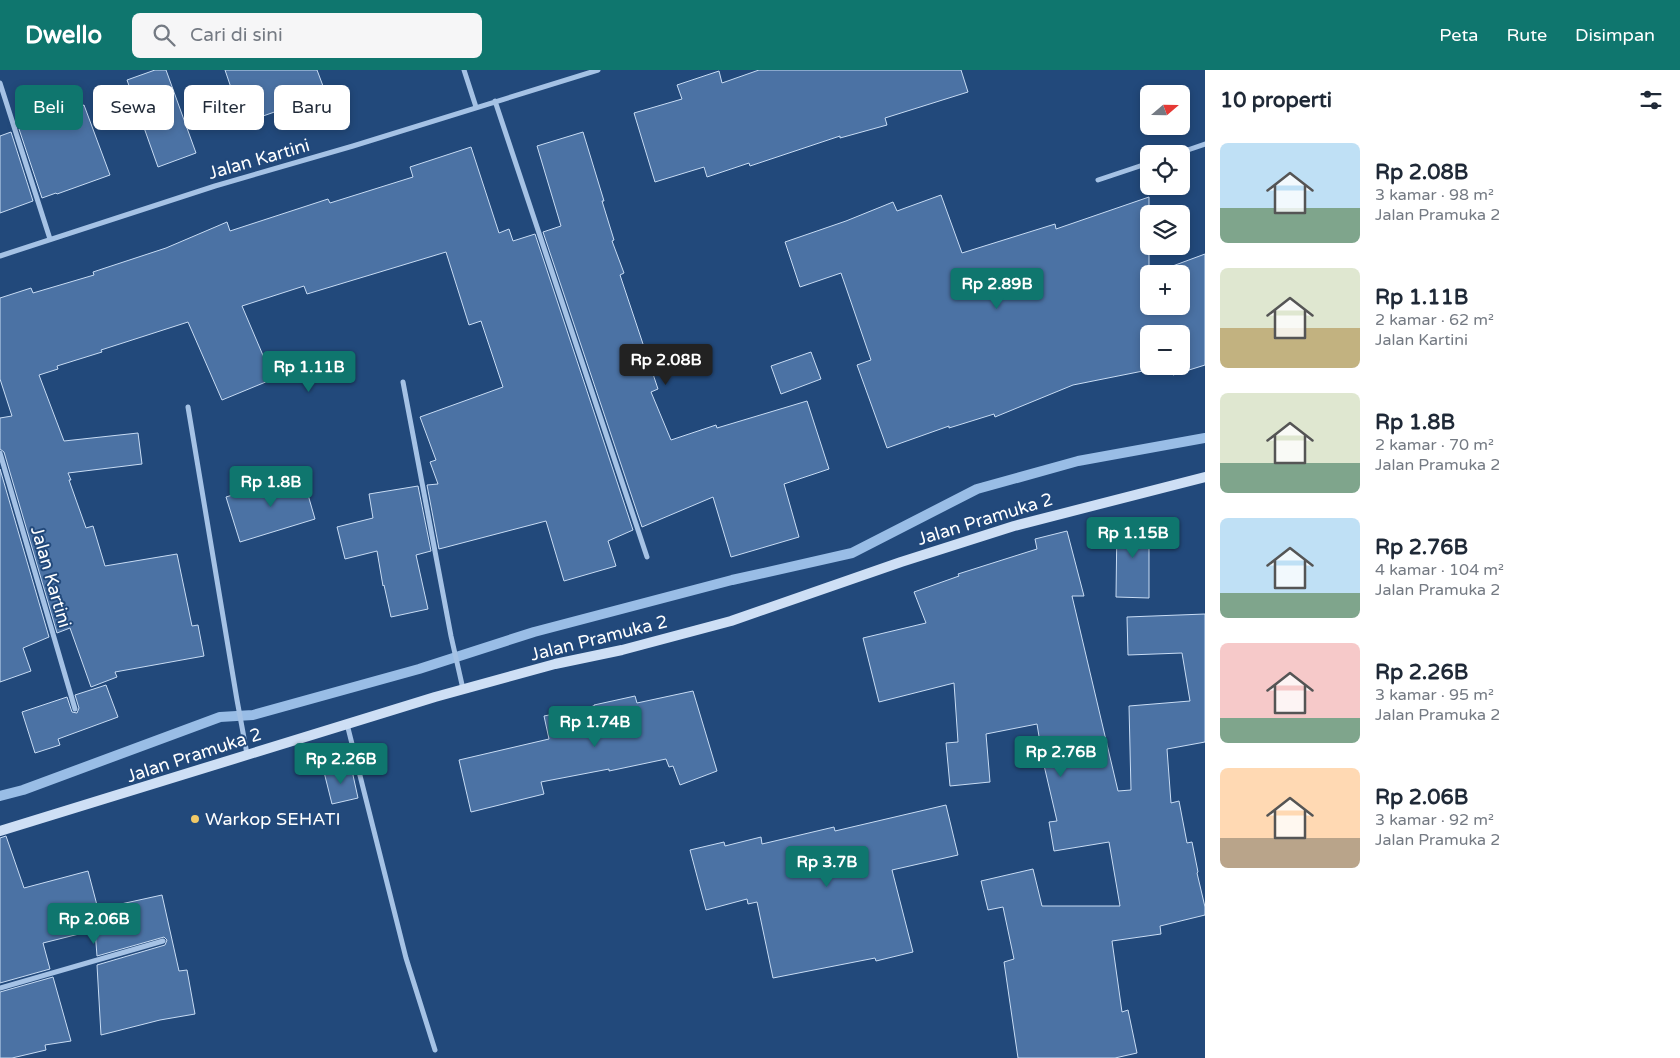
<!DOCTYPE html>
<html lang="id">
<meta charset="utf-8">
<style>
:root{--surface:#fff;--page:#f6f6f7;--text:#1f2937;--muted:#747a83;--accent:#0f766e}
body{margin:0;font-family:"Varela Round",sans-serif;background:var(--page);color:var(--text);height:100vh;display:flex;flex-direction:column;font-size:19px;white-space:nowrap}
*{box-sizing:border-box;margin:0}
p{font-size:16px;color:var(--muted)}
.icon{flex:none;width:28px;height:28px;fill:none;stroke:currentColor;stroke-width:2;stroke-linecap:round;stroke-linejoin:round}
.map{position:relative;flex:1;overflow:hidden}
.side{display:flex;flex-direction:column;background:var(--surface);width:475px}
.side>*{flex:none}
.top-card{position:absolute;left:15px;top:15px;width:475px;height:45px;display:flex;gap:10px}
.needle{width:32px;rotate:70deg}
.tools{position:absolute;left:1140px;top:15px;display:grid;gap:10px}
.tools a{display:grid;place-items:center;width:50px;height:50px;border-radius:8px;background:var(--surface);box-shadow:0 2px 8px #0003;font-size:25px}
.price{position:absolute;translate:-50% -42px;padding:0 11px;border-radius:5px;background:var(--accent);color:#fff;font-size:16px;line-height:32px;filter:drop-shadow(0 1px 2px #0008)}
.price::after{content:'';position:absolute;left:50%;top:30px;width:15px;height:11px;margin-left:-8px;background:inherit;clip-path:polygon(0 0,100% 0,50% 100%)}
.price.selected{background:#222;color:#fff}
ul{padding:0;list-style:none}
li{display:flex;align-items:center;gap:15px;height:125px;padding:0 15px}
li span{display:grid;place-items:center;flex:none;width:140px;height:100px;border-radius:8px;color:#555}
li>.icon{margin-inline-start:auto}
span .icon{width:60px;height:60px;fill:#fffc;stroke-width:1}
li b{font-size:21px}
h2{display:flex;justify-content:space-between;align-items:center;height:60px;padding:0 15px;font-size:21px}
.tag{padding:0 18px;border-radius:8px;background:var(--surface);box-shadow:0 2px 8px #0003;font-size:18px;line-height:45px}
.tag.selected{background:var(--accent);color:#fff}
header{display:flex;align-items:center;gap:30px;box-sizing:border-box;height:70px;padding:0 25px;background:var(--accent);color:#fff}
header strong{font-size:24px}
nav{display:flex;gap:28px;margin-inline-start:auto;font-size:18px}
.search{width:350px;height:45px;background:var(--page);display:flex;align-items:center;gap:12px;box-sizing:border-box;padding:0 18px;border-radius:8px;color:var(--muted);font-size:19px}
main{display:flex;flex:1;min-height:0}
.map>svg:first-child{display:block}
</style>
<header>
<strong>Dwello</strong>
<div class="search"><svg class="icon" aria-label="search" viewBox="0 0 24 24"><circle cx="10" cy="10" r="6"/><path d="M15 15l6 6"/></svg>Cari di sini</div>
<nav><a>Peta</a><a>Rute</a><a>Disimpan</a></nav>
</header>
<main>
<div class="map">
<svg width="1205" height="988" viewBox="0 0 1205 988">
<rect width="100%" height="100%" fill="#22497b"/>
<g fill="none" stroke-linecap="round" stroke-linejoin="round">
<path stroke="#99bde6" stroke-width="10" d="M 0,726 L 23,720 L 220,647 L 253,645 L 419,599 L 534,562 L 732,510 L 852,483 L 977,419 L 1078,391 L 1205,368"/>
</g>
<path fill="#4b72a4" stroke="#c8dcf4" d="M 155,0 L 166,0 L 196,83 L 158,97 L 127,10 Z
M 225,0 L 317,0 L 326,24 L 243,53 Z
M 759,0 L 961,0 L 968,22 L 885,48 L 887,55 L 840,68 L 840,66 L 750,96 L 749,93 L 707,107 L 704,97 L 655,112 L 634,43 L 682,29 L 677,15 L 719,1 L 722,13 Z
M 84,35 L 110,105 L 57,124 L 56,123 L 42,128 L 19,59 Z
M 11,62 L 33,131 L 0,143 L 0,66 Z
M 583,62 L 604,131 L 602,131 L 614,170 L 612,171 L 624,203 L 620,205 L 658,319 L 651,322 L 671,370 L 716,355 L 717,358 L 807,331 L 829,399 L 784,414 L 799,467 L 731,487 L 713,427 L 642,457 L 543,162 L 561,156 L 537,76 Z
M 471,77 L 499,163 L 509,159 L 513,171 L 535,164 L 633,460 L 608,471 L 616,496 L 564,511 L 546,451 L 439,479 L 427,415 L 438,414 L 430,392 L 436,390 L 420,347 L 503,317 L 481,251 L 469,255 L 446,182 L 307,224 L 304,216 L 242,236 L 273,309 L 222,330 L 188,252 L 101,280 L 102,282 L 57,296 L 58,299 L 39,305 L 64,371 L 138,363 L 142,394 L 68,403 L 71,410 L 69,410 L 86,458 L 93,456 L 105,496 L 177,484 L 192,556 L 198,555 L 204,586 L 115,602 L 117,607 L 91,617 L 70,558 L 57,563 L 4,382 L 0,379 L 0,348 L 12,346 L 0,309 L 0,228 L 31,218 L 33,223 L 94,205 L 93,202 L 166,178 L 227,152 L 230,161 L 328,129 L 330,133 L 413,107 L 410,97 Z
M 941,125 L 962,183 L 1055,154 L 1056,159 L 1149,127 L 1149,236 L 1181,236 L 1181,204 L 1151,204 L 1205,184 L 1205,295 L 1173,305 L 1170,296 L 1181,296 L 1181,264 L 1149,264 L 1149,296 L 1168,296 L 1073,315 L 995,347 L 994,344 L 949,358 L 949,356 L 887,378 L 857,295 L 871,290 L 841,203 L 800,217 L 785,172 L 846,151 L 893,132 L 897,141 Z
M 811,282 L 821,309 L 781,324 L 771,296 Z
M 0,399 L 49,567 L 23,578 L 31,601 L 0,612 Z
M 302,404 L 315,449 L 240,472 L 226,427 Z
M 418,416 L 431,481 L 416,485 L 428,539 L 391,547 L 384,515 L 383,516 L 377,481 L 345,489 L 337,457 L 373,448 L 369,424 Z
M 1117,451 L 1149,451 L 1149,528 L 1116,527 Z
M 1067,461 L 1084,526 L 1072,526 L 1118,721 L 1131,720 L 1129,636 L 1190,631 L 1182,583 L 1128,585 L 1127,547 L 1205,544 L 1205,672 L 1167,679 L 1171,733 L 1179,731 L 1187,773 L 1192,772 L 1198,802 L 1197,803 L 1205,837 L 1205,845 L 1160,856 L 1161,864 L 1112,871 L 1122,942 L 1128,940 L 1137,983 L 1115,988 L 1018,988 L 1004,892 L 1014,889 L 1003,837 L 988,840 L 981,811 L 1033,799 L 1042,836 L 1120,836 L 1109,772 L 1054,781 L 1049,752 L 1057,751 L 1043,691 L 1037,654 L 986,664 L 990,712 L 950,716 L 946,673 L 958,672 L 954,613 L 879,632 L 863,568 L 926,553 L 914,522 L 959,506 L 958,504 L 1037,479 L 1035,469 Z
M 106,615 L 118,647 L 58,669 L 60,675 L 35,683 L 22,642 L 67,627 L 72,642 L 77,643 L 79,638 L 75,625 Z
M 693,621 L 717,701 L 680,715 L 673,696 L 669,697 L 666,689 L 609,701 L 609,699 L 541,712 L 544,724 L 471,742 L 459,690 L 549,669 L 544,646 L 594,636 L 594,635 L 635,626 L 637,633 Z
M 351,696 L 358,728 L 332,734 L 324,702 Z
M 946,735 L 958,785 L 892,800 L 913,882 L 876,891 L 875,888 L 773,908 L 757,832 L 748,834 L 747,829 L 706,840 L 690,780 L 724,772 L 725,776 L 761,767 L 762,774 L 834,757 L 835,761 Z
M 6,766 L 24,818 L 88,801 L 98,839 L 162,825 L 179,901 L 187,900 L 195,944 L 160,950 L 101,965 L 97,895 L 165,875 L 167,870 L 164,867 L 97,886 L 95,860 L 43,873 L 50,899 L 0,913 L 0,768 Z
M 53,907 L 71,971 L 45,975 L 46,980 L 12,988 L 0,988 L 0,922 Z"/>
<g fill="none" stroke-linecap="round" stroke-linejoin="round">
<path stroke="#a5c2e5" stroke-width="5" d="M 464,0 L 476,37
M 0,13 L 50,169
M 495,31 L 647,487
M 1176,84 L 1205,74
M 1098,110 L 1149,93
M 0,186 L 215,116 L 353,76 L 598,0
M 403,312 L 451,566 L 463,619
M 188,337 L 237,630 L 247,684
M 0,383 L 75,639
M 347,654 L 406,888 L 435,980
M 0,918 L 163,871"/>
<path stroke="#cedff5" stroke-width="10" d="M 0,761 L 435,627 L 555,594 L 622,580 L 731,551 L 901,492 L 1014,456 L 1205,407"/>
</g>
<circle fill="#f1c967" stroke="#22497b" stroke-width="2" cx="195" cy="749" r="5"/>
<g text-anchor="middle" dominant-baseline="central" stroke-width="4" stroke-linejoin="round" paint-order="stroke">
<g font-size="18" fill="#fff" stroke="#22497b">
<text transform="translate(259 89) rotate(-16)">Jalan Kartini</text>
<text transform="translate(985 449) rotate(-17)">Jalan Pramuka 2</text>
<text transform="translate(51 507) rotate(74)">Jalan Kartini</text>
<text transform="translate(599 568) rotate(-14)">Jalan Pramuka 2</text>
<text transform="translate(194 685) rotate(-18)">Jalan Pramuka 2</text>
</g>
<g font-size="18" fill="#fff" stroke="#22497b" text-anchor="start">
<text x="205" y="749">Warkop SEHATI</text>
</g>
</g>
</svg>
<div class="tools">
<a><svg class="needle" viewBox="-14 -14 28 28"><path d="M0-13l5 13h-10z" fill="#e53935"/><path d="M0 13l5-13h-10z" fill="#747a83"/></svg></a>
<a><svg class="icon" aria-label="locate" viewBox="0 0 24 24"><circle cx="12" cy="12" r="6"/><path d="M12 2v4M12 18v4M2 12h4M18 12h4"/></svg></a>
<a><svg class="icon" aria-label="layers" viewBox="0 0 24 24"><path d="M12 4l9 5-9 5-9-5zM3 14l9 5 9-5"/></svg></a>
<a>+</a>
<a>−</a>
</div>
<b class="price" style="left:997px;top:240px">Rp 2.89B</b>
<b class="price selected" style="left:666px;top:316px">Rp 2.08B</b>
<b class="price" style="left:309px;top:323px">Rp 1.11B</b>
<b class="price" style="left:271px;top:438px">Rp 1.8B</b>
<b class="price" style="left:1133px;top:489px">Rp 1.15B</b>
<b class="price" style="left:595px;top:678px">Rp 1.74B</b>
<b class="price" style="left:1061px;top:708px">Rp 2.76B</b>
<b class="price" style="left:341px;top:715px">Rp 2.26B</b>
<b class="price" style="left:827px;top:818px">Rp 3.7B</b>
<b class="price" style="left:94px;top:875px">Rp 2.06B</b>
<div class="top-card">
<a class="tag selected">Beli</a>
<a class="tag">Sewa</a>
<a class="tag">Filter</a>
<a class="tag">Baru</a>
</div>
</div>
<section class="side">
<h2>10 properti<svg class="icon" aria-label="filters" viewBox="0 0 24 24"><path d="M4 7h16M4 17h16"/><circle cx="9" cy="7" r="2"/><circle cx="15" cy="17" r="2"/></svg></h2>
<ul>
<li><span style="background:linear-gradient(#bfe0f5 65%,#7fa58c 0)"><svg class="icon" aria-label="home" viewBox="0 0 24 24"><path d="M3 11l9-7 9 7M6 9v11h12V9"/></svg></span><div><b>Rp 2.08B</b><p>3 kamar · 98 m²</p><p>Jalan Pramuka 2</p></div></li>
<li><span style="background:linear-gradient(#dfe7d0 60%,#c2b280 0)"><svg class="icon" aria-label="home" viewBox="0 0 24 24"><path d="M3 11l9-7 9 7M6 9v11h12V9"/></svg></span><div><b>Rp 1.11B</b><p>2 kamar · 62 m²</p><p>Jalan Kartini</p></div></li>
<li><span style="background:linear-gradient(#dfe7d0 70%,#7fa58c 0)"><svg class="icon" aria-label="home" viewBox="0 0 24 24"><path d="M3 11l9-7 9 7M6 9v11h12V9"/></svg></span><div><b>Rp 1.8B</b><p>2 kamar · 70 m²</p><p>Jalan Pramuka 2</p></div></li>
<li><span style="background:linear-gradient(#bfe0f5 75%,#7fa58c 0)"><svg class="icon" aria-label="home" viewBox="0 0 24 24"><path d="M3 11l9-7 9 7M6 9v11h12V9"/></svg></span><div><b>Rp 2.76B</b><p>4 kamar · 104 m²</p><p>Jalan Pramuka 2</p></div></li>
<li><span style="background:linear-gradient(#f6c9c9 75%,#7fa58c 0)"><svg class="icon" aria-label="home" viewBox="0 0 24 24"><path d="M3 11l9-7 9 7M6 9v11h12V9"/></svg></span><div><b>Rp 2.26B</b><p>3 kamar · 95 m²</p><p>Jalan Pramuka 2</p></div></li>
<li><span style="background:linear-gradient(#ffd9b3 70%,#b9a48a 0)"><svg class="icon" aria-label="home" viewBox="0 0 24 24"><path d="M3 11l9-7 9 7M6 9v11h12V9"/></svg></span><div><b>Rp 2.06B</b><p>3 kamar · 92 m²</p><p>Jalan Pramuka 2</p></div></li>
</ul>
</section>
</main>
